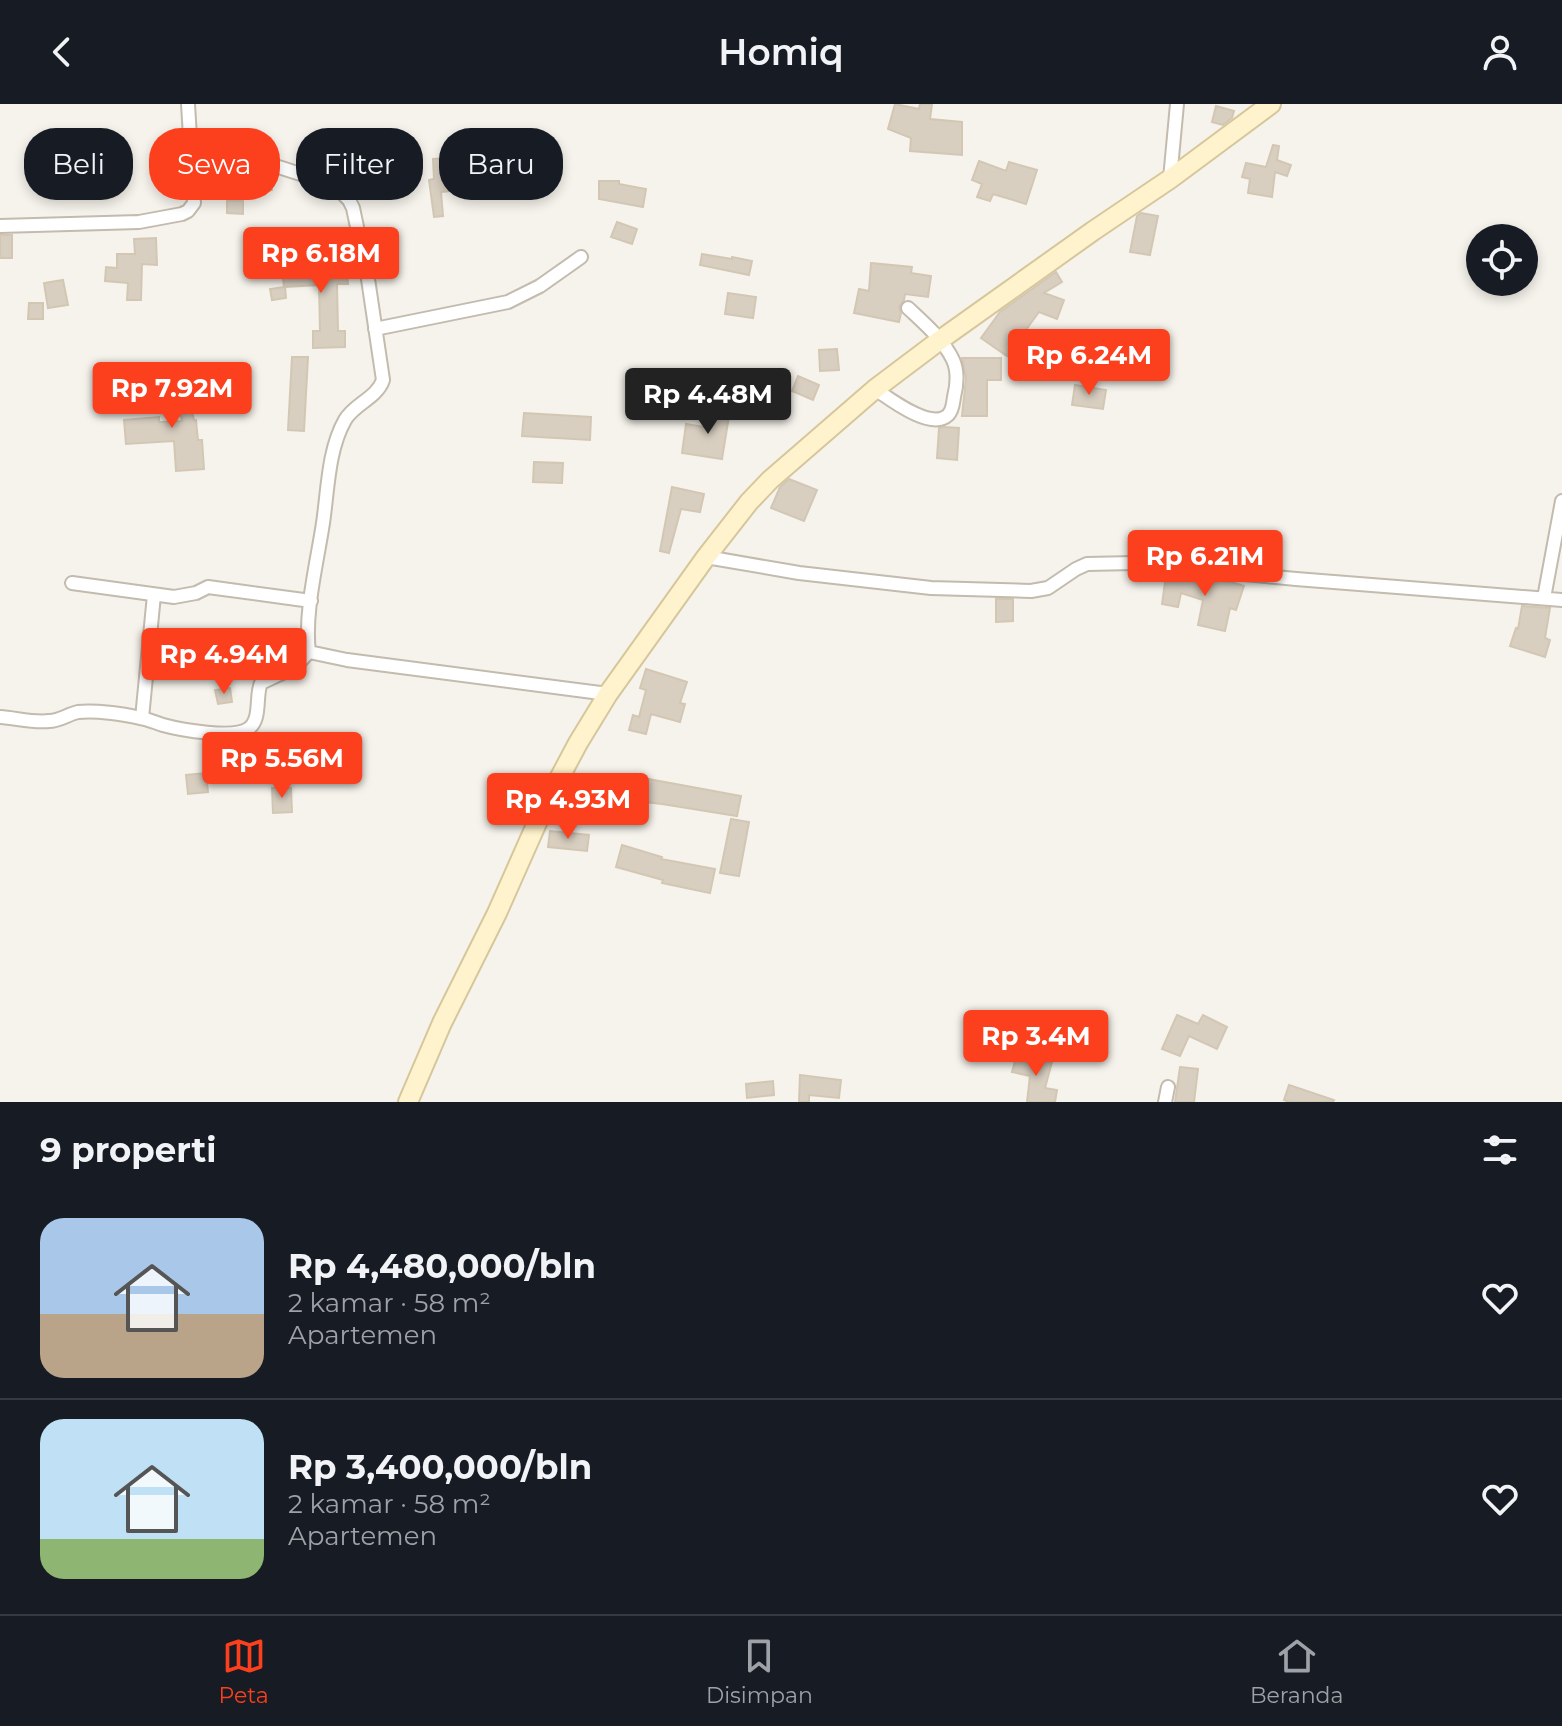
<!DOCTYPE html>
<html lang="id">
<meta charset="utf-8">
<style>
:root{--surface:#171b24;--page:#20242c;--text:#f1f3f6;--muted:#9ea1a6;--line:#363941;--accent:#fc3f1d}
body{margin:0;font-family:Montserrat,sans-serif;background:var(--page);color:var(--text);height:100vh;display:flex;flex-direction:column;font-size:30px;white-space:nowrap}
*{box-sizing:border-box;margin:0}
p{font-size:26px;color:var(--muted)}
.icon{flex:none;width:44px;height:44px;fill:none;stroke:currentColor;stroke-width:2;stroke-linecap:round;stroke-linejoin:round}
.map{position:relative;height:998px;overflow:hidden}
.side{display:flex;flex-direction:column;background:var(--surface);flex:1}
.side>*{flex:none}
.top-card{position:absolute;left:24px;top:24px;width:800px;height:72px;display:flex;gap:16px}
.tools{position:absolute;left:1466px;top:120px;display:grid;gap:16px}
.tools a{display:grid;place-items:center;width:72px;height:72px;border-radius:50%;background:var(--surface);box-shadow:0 4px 12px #0003;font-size:40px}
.price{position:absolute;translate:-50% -68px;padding:0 18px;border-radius:8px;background:var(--accent);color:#fff;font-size:26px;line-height:52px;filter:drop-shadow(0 2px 4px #0008)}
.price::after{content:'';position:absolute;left:50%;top:48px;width:24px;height:18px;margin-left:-12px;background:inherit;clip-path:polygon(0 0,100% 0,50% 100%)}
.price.current{background:#222;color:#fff}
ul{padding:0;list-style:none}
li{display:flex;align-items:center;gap:24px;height:200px;padding:0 40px}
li+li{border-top:2px solid var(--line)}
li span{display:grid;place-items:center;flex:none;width:224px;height:160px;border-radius:24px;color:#555}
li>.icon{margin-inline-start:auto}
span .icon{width:96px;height:96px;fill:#fffc;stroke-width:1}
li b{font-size:34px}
h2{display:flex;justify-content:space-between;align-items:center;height:96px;padding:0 40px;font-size:34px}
.tag{padding:0 28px;border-radius:32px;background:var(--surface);box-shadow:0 4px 12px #0003;font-size:28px;line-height:72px}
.tag.current{background:var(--accent);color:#fff}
header{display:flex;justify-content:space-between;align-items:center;height:104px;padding:0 40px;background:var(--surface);font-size:36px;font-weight:600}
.dock{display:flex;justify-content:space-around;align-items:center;height:112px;border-top:2px solid var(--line);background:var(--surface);font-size:22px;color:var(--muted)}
.dock a{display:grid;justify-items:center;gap:4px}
.dock .current{color:var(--accent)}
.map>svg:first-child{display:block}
</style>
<header><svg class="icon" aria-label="back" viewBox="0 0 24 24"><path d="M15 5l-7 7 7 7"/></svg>Homiq<svg class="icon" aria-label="person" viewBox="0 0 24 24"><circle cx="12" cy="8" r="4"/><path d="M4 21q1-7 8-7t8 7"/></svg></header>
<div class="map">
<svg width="1562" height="998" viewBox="0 0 1562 998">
<rect width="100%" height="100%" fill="#f6f3ec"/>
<path fill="#d8cfc1" stroke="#d3c7b4" stroke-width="2" d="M 895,0 L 919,5 L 920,0 L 932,0 L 930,15 L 962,18 L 962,51 L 910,47 L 911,34 L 888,25 Z
M 1216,2 L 1234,7 L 1232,14 L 1223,21 L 1212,18 Z
M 1273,41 L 1279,42 L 1277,56 L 1291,61 L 1287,72 L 1275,68 L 1272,93 L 1248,89 L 1250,75 L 1242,73 L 1246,59 L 1266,63 Z
M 447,54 L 448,72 L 468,70 L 470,85 L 441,88 L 443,112 L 434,113 L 429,76 L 434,75 L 433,55 Z
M 979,57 L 1006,67 L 1009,58 L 1037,66 L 1026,100 L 993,90 L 990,97 L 977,93 L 982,80 L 972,76 Z
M 258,66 L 268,69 L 272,86 L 251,91 L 246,69 Z
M 599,77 L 619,77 L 619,80 L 646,85 L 643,103 L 599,95 Z
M 227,97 L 243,97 L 243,110 L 227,109 Z
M 1141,109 L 1158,112 L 1150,151 L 1130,148 L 1137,112 Z
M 617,118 L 637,125 L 632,140 L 611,133 Z
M 0,131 L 12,131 L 12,154 L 0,154 Z
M 156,134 L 157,161 L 142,160 L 141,196 L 127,196 L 128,179 L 105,177 L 106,163 L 117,164 L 117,150 L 135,150 L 134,135 Z
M 349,150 L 351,168 L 347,169 L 348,180 L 337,180 L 338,227 L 345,227 L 345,243 L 313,244 L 313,227 L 320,227 L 319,181 L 285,183 L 286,194 L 272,196 L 270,185 L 284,183 L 282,164 L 319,161 L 319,156 L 331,156 L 330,153 Z
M 702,150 L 732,155 L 732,153 L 752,157 L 749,171 L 700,161 Z
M 871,159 L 912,163 L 911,169 L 931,172 L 928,193 L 905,190 L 904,196 L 899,203 L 901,209 L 899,218 L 854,209 L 859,185 L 869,187 Z
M 1056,168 L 1062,178 L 1044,189 L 1064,196 L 1057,215 L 1039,208 L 1007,252 L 981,234 L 1000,208 Z
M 63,176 L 68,201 L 48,204 L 44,179 Z
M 728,189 L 756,193 L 753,214 L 725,210 Z
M 29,199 L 43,199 L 43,215 L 28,215 Z
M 837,245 L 839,266 L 820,267 L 819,246 Z
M 292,253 L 308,253 L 304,327 L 288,326 Z
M 962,254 L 1001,254 L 1001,276 L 987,276 L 987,312 L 962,312 L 966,274 Z
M 181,261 L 194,316 L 196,316 L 198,336 L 202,336 L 204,365 L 176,367 L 174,337 L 126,340 L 124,316 L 159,313 L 159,318 L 182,317 L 170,264 Z
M 798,272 L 819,281 L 813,296 L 792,287 Z
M 1075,281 L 1106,286 L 1103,305 L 1072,301 Z
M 714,303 L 730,306 L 722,355 L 682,349 L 686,320 L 710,324 Z
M 524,309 L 591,313 L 590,336 L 522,332 Z
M 944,323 L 959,324 L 957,356 L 937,354 L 939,324 Z
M 534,358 L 563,359 L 562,379 L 533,378 Z
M 789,375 L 817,386 L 804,417 L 771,404 L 780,383 Z
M 672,383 L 704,390 L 700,408 L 681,405 L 669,449 L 660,447 Z
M 1166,471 L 1231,478 L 1244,482 L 1236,506 L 1230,504 L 1225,527 L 1198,521 L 1203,496 L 1181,489 L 1178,503 L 1162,500 Z
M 996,495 L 1013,495 L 1013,517 L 996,518 Z
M 1522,502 L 1550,504 L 1545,534 L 1550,536 L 1545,553 L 1510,542 L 1516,524 L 1518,525 Z
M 646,565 L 687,578 L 680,599 L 685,600 L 680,618 L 651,610 L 646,630 L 629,626 L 633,611 L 639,613 L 646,586 L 640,584 Z
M 230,584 L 232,598 L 218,600 L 215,586 Z
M 250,634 L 257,634 L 256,661 L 232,660 L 233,638 Z
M 206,669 L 208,688 L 188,690 L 186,671 Z
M 573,674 L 606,678 L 605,680 L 642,684 L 643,674 L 741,692 L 737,712 L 662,700 L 627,696 L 624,720 L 608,719 L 609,703 L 570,698 Z
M 272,684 L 291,684 L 292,708 L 273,709 Z
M 731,715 L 749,718 L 739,772 L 720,769 Z
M 550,727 L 589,731 L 587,747 L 548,743 Z
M 622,741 L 662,753 L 661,755 L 715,765 L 710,789 L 662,779 L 663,776 L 616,763 Z
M 1177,911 L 1198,920 L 1203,911 L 1227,923 L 1217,945 L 1189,932 L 1180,952 L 1162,945 Z
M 1017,950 L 1052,958 L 1045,984 L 1057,986 L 1055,998 L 1027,998 L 1030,972 L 1012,968 Z
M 1180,963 L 1198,965 L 1194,998 L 1175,998 Z
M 800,971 L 841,976 L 839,994 L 809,991 L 809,998 L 799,998 Z
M 773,977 L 774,991 L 747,994 L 746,980 Z
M 1289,981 L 1334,996 L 1333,998 L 1290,998 L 1284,996 Z"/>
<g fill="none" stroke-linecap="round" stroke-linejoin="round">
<g stroke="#c2bbae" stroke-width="16">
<path id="minor" d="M 191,35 L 316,75 L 342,89 L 349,96 L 353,104 L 368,175 L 383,276 C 377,294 354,300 345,316 C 328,346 328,385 323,419 C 317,459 304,509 309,548
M 1170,75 L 1177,0
M 0,122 L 139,118 L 182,110 L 188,107 L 194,99 L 188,0
M 375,225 L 508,198 L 540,182 L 581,153
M 875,285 C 890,295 931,327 948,311 C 953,306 953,299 954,293 C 957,281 958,267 953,256 C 943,235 924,219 908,204
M 706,453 L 799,469 L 931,484 L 1031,487 L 1048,484 L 1076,465 L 1087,460 L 1134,459 L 1296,475 L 1562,496
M 72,479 L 174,493 L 196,489 L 208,483 L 311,497
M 1544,494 L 1562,397
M 0,613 C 16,614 33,619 49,617 C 60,617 68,610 78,608 C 95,606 124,610 140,614 C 148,615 156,619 163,621 C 181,626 234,635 248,625 C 262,616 255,592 261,579 L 295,563 L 309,548 L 347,556 L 608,590
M 142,614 L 154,491
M 1165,998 L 1168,983"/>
</g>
<g stroke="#d6c79b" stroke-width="22">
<path id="secondary" d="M 408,998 L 442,919 L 497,809 L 544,703 L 578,639 L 608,590 L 706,453 L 749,398 L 770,376 L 875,285 L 940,236 L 1093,127 L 1170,75 L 1271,0"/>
</g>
<use href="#minor" stroke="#fff" stroke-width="12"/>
<use href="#secondary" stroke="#fff3cd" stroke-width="18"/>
</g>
</svg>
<div class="tools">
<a><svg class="icon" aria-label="locate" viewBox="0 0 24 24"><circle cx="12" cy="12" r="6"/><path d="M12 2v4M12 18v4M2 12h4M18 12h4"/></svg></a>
</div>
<b class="price" style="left:321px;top:191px">Rp 6.18M</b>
<b class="price" style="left:1089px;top:293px">Rp 6.24M</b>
<b class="price" style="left:172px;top:326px">Rp 7.92M</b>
<b class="price current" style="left:708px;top:332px">Rp 4.48M</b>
<b class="price" style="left:1205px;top:494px">Rp 6.21M</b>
<b class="price" style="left:224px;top:592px">Rp 4.94M</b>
<b class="price" style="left:282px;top:696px">Rp 5.56M</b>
<b class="price" style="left:568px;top:737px">Rp 4.93M</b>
<b class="price" style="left:1036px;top:974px">Rp 3.4M</b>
<div class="top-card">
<a class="tag">Beli</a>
<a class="tag current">Sewa</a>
<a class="tag">Filter</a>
<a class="tag">Baru</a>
</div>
</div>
<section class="side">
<h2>9 properti<svg class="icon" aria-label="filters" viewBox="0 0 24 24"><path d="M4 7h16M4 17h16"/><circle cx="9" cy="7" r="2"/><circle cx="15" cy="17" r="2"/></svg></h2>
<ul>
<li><span style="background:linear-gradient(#a9c7e8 60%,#b9a48a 0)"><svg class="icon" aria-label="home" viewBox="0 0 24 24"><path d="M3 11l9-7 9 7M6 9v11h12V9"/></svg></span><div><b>Rp 4,480,000/bln</b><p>2 kamar · 58 m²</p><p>Apartemen</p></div><svg class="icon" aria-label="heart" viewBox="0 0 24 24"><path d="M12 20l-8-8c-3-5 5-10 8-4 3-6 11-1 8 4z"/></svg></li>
<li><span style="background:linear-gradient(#bfe0f5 75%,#8fb573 0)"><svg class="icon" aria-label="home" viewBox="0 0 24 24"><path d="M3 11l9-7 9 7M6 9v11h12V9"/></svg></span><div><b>Rp 3,400,000/bln</b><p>2 kamar · 58 m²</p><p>Apartemen</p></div><svg class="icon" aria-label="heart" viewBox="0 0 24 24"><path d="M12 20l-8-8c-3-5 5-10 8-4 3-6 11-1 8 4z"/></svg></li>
</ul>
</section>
<nav class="dock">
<a class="current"><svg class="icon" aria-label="map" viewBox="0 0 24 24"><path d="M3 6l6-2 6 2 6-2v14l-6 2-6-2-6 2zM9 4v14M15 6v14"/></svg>Peta</a>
<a><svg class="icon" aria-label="saved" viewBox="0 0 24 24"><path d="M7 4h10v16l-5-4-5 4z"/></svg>Disimpan</a>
<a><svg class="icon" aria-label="home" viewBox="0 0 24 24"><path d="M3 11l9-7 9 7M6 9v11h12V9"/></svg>Beranda</a>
</nav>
